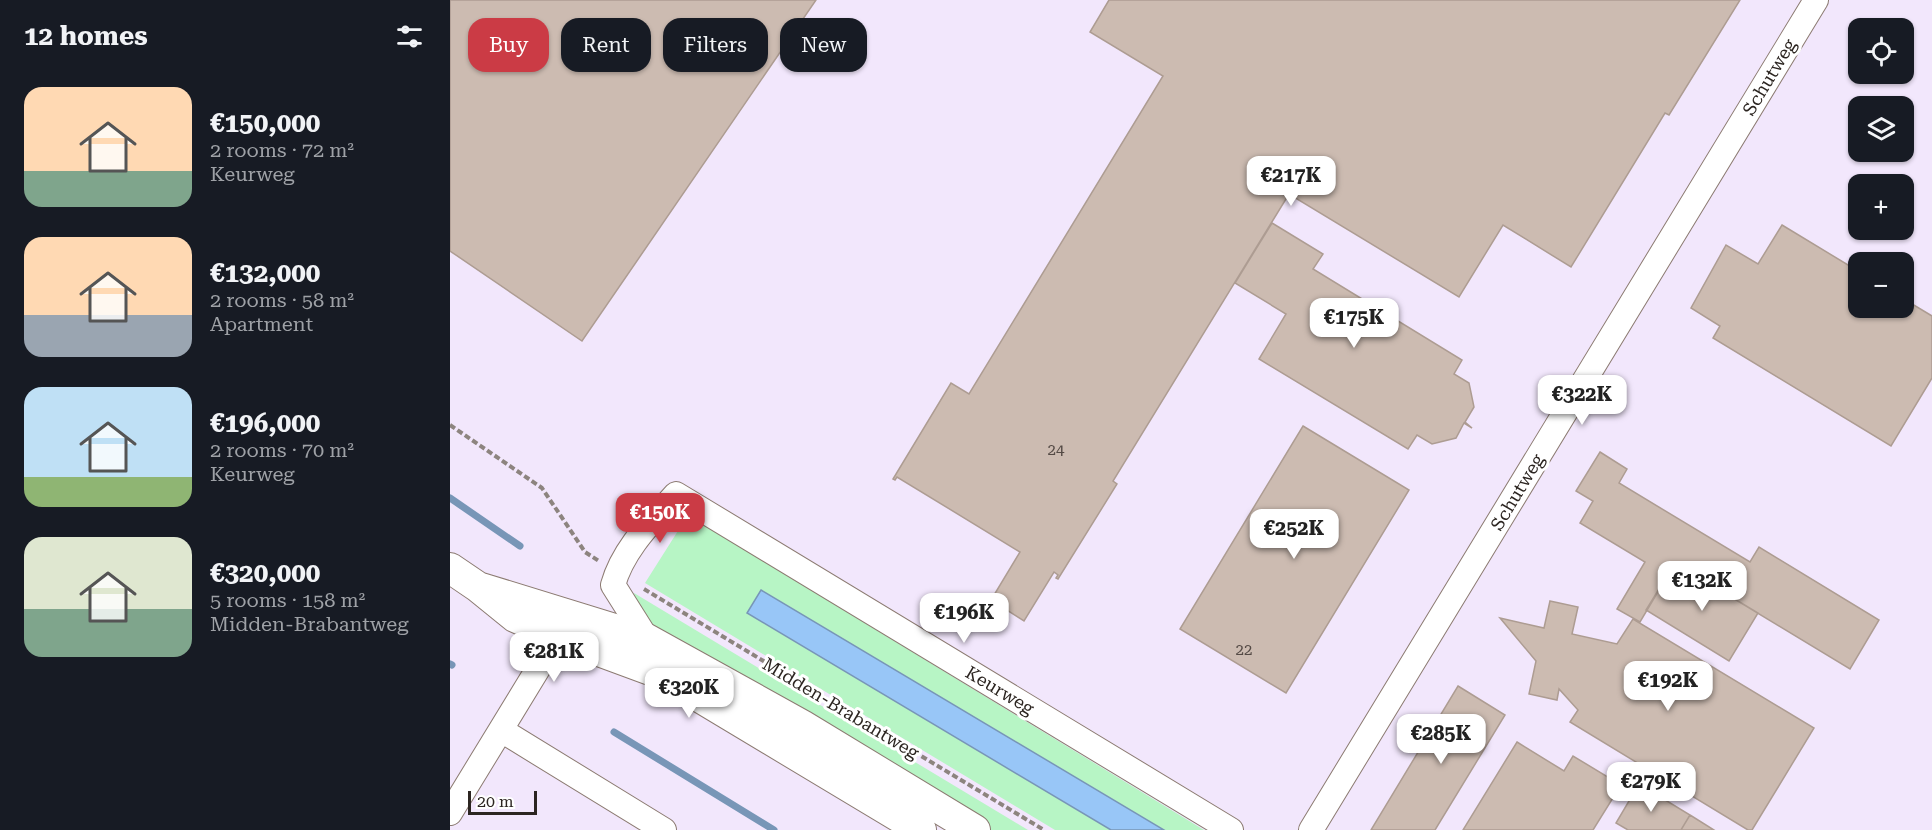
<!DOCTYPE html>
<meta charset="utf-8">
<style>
:root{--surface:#171b24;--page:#242831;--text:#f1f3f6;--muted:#9ea1a6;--accent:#cb3b45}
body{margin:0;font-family:"Roboto Serif",serif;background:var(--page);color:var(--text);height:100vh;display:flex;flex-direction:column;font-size:22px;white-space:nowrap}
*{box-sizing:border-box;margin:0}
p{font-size:20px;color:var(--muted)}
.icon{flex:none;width:33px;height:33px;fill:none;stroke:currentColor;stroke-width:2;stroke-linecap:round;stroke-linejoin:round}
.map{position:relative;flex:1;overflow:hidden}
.details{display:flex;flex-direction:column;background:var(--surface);width:450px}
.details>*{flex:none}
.guide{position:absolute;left:18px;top:18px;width:570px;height:54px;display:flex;gap:12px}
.tools{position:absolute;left:1398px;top:18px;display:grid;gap:12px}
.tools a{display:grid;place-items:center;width:66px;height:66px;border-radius:12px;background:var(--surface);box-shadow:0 2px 4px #0004;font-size:30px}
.scale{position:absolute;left:18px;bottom:15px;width:69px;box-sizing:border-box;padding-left:6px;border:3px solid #2c2521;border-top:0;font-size:16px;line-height:21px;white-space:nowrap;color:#2c2521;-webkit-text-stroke:4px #fff;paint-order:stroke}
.price{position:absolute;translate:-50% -51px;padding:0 14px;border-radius:12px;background:#fff;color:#222;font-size:20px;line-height:39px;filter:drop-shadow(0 2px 3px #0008)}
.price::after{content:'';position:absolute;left:50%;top:36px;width:18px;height:14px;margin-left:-9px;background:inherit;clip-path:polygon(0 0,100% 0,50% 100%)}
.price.selected{background:var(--accent);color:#fff}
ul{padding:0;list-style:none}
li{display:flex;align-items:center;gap:18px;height:150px;padding:0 24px}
li span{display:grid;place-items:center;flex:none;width:168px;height:120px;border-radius:18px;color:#555}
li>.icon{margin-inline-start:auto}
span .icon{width:72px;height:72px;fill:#fffc;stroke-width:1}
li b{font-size:26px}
h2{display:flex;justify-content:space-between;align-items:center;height:72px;padding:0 24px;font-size:26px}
.chip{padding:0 21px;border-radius:18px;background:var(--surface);box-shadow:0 2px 4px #0004;font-size:21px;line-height:54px}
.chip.selected{background:var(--accent);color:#fff}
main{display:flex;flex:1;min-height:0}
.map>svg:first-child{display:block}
</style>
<main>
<section class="details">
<h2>12 homes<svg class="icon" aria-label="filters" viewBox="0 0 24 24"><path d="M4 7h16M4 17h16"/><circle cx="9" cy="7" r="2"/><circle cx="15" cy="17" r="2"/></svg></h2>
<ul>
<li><span style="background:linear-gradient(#ffd9b3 70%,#7fa58c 0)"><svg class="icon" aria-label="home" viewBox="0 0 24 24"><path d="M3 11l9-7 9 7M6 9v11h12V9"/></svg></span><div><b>€150,000</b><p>2 rooms · 72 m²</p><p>Keurweg</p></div></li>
<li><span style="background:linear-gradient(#ffd9b3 65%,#9aa5b1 0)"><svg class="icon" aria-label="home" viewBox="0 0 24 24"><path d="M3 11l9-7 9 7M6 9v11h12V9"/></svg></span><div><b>€132,000</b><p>2 rooms · 58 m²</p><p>Apartment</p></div></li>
<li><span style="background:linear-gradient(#bfe0f5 75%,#8fb573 0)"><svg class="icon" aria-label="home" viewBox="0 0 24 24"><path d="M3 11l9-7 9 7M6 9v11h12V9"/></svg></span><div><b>€196,000</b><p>2 rooms · 70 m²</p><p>Keurweg</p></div></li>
<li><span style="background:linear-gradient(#dfe7d0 60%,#7fa58c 0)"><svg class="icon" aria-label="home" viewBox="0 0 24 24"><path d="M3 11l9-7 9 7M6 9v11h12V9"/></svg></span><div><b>€320,000</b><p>5 rooms · 158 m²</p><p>Midden-Brabantweg</p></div></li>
</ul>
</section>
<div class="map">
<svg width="1482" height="830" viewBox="0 0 1482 830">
<rect width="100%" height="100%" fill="#fff4ed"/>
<path fill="#f2e7fc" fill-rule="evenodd" d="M 0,0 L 1482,0 L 1482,830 L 0,830 ZM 1408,28 L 1454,28 L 1454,74 L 1408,74 ZM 1408,106 L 1454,106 L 1454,152 L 1408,152 ZM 1408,184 L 1454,184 L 1454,230 L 1408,230 ZM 1408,262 L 1454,262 L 1454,308 L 1408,308 Z"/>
<path fill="#b7f5c5" d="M 238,515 L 754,830 L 714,830 L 297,613 L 661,830 L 605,830 L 195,583 Z
M 184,593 L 578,830 L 537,830 L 188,619 Z"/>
<path fill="#98c6f7" stroke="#7896b7" stroke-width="1.5" d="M 311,590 L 714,830 L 661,830 L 297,613 Z"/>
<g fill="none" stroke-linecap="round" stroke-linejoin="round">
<path stroke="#7896b7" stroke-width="7" d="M 0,498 L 70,546
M 0,664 L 2,665
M 164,732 L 324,830"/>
</g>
<path fill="#ccbbb1" stroke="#ad9c92" stroke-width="1.5" d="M 0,0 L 366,0 L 132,341 L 0,251 Z
M 659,0 L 1290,0 L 1219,115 L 1215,113 L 1121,267 L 1053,225 L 1009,297 L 839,194 L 663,481 L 667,484 L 608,579 L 606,578 L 608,575 L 604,572 L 574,621 L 541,600 L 570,552 L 447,477 L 445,480 L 443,479 L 501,383 L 519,394 L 713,76 L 640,32 Z
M 822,223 L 873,254 L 863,269 L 1012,360 L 1004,374 L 1019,383 L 1024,407 L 1015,422 L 1022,428 L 1014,423 L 1006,438 L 982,444 L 967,435 L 958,449 L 809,359 L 836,314 L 785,283 Z
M 1332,225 L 1408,271 L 1408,308 L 1454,308 L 1454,299 L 1482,316 L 1482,378 L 1441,446 L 1263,338 L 1270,326 L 1241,308 L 1276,245 L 1308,264 Z
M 853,426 L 959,490 L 836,693 L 730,629 Z
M 1150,452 L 1177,469 L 1169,483 L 1300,562 L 1309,547 L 1429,620 L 1400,669 L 1225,563 L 1190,622 L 1167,609 L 1195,562 L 1130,523 L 1143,501 L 1126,491 Z
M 1225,563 L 1308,613 L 1279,661 L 1196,610 Z
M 1100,601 L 1128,607 L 1122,634 L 1167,644 L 1183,619 L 1364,728 L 1302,830 L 1298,830 L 1120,722 L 1128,710 L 1109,689 L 1107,700 L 1079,694 L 1086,661 L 1050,618 L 1094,628 Z
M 1008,686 L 1055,715 L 985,830 L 921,830 Z
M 1067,742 L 1114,771 L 1123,756 L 1171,785 L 1143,830 L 1013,830 Z
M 1189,784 L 1240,815 L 1231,830 L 1178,830 L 1166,823 Z
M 1240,815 L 1264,830 L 1231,830 Z"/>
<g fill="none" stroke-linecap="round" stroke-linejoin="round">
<g stroke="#8c7b72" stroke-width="26">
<path id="minor" d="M 197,639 L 163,585 C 173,549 202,521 226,494 L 781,830
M 51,730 L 214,830
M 0,813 L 108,636 L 114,622
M 861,830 L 1366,0"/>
</g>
<g stroke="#8c7b72" stroke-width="32">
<path id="tertiary" d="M 0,568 L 28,587 L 65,617 L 108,636 L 211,674 L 471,830
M 28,587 L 197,639 L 352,725 L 525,830"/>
</g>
<path stroke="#8d847f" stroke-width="4" stroke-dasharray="6 3" stroke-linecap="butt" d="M 0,425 L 92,488 L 135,552 L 149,561
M 194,589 L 594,830"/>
<use href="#minor" stroke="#fff" stroke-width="24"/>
<use href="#tertiary" stroke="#fff" stroke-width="30"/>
</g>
<g text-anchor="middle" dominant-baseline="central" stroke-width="6" stroke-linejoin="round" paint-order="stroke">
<g font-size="15" fill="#544a45">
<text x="606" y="450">24</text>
<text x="794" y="650">22</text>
</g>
<g font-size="18" fill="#2c2521" stroke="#fff">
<text transform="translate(1319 77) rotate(-59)">Schutweg</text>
<text transform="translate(1067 492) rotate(-59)">Schutweg</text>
<text transform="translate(550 690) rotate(31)">Keurweg</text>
<text transform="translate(391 708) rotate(31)">Midden-Brabantweg</text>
</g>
</g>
</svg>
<div class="tools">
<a><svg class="icon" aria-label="locate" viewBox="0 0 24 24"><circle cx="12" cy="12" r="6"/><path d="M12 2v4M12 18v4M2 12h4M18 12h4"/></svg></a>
<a><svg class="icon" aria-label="layers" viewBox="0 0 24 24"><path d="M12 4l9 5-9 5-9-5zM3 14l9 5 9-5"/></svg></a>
<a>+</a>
<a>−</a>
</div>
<div class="scale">20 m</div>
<b class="price" style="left:841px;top:207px">€217K</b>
<b class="price" style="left:904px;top:349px">€175K</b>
<b class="price" style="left:1132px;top:426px">€322K</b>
<b class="price selected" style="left:210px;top:544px">€150K</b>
<b class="price" style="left:844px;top:560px">€252K</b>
<b class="price" style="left:1252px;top:612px">€132K</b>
<b class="price" style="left:514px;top:644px">€196K</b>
<b class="price" style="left:104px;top:683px">€281K</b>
<b class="price" style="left:1218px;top:712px">€192K</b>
<b class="price" style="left:239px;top:719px">€320K</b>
<b class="price" style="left:991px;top:765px">€285K</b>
<b class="price" style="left:1201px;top:813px">€279K</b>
<div class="guide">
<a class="chip selected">Buy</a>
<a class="chip">Rent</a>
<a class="chip">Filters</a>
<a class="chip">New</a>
</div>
</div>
</main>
